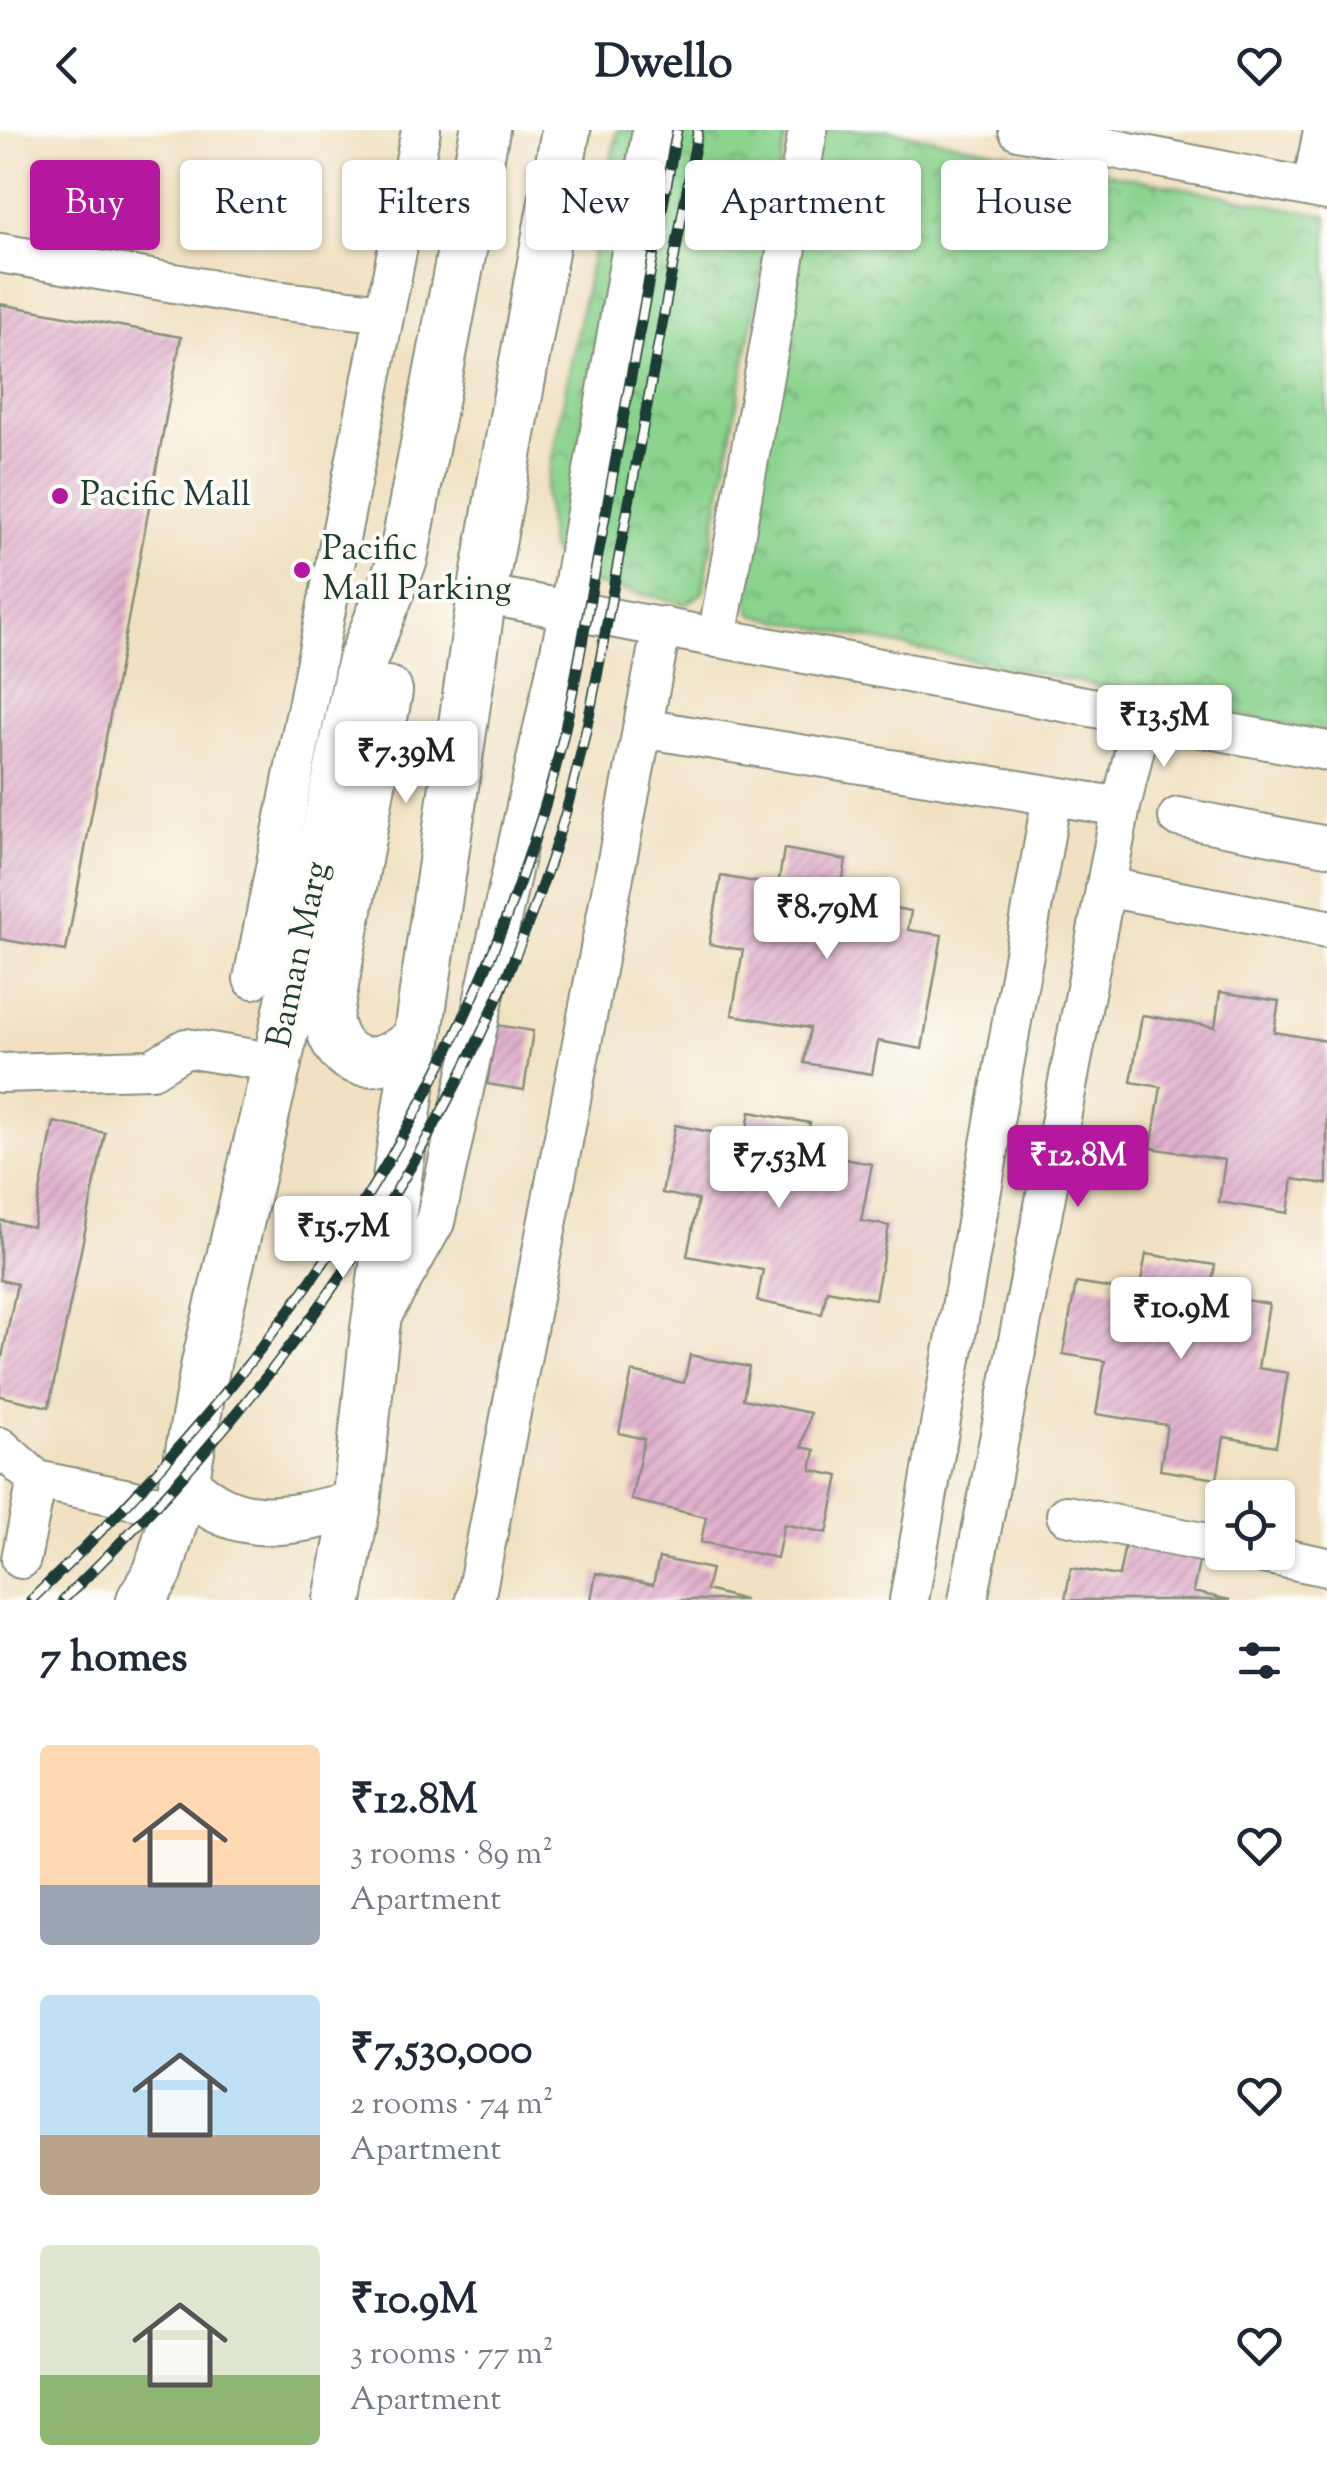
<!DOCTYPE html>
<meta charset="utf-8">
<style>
:root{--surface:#fff;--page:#f2f2f3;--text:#1f2937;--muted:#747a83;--accent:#b5179e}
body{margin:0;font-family:"Sorts Mill Goudy",serif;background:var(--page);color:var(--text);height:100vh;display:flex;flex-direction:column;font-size:38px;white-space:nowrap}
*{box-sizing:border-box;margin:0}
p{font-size:32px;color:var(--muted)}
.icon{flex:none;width:55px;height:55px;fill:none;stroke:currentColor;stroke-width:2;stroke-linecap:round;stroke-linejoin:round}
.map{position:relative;height:1470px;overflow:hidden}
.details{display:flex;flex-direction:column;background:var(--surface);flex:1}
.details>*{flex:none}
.guide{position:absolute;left:30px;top:30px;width:1268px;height:90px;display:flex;gap:20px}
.controls{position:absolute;left:1205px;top:1350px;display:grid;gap:20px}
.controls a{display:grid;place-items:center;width:90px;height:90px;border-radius:10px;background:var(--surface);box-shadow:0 2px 8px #0004;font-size:50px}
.price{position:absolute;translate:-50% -85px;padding:0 22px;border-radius:10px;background:#fff;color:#222;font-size:32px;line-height:65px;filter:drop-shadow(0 2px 5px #0008)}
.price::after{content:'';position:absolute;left:50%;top:60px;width:30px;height:22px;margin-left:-15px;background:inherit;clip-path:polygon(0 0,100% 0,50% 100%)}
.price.on{background:var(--accent);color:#fff}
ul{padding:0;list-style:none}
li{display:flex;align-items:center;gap:30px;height:250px;padding:0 40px}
li span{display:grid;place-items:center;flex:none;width:280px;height:200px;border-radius:10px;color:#555}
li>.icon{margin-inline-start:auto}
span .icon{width:120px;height:120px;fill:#fffc;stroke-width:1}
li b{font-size:42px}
h2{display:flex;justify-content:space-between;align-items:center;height:120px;padding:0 40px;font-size:42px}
.pill{padding:0 35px;border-radius:10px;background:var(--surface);box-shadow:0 2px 8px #0004;font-size:35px;line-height:90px}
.pill.on{background:var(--accent);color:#fff}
header{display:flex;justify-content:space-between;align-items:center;height:130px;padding:0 40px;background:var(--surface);font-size:45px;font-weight:800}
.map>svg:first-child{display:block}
</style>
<header><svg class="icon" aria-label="back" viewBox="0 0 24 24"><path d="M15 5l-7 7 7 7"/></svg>Dwello<svg class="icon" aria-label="heart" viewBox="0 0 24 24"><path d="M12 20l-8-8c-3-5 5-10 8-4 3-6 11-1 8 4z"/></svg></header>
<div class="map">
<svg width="1327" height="1470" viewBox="0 0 1327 1470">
<defs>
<pattern id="park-crowns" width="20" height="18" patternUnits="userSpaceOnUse" patternTransform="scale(2.5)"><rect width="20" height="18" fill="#8bd38e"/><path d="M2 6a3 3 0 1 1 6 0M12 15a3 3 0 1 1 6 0" fill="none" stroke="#71ac75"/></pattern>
<pattern id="building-hatch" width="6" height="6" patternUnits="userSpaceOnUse" patternTransform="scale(2.5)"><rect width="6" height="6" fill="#e1b0ce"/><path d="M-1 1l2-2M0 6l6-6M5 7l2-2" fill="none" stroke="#b690a8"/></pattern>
</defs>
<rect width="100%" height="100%" fill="#fdfcf7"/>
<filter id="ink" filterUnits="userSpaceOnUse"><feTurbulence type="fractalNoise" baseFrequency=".01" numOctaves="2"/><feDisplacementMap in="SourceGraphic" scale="20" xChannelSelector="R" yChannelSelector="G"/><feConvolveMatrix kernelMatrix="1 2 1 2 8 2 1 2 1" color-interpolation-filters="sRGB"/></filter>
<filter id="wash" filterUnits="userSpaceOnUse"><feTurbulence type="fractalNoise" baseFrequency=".0048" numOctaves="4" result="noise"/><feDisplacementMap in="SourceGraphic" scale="40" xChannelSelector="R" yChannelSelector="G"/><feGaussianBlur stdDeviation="2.25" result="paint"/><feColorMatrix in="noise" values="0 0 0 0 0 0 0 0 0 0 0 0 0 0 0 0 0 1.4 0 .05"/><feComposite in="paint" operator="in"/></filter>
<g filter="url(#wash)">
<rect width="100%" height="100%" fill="#f1e1c2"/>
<path fill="url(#park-crowns)" stroke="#558861" stroke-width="2.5" d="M 617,0 L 787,0 L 703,462 L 686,474 L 570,449 L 550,418 L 545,364 Z
M 815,0 L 888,0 L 1327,86 L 1327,603 L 753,485 L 735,437 Z"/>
<g id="blocks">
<path fill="url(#building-hatch)" d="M 0,174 L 181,207 L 66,821 L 0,809 Z
M 784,719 L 846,730 L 840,768 L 911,781 L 908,800 L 942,805 L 922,919 L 878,911 L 872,944 L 804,933 L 810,898 L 732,885 L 743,820 L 709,814 L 721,746 L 778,756 Z
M 1220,862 L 1279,871 L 1274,902 L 1327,911 L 1327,1054 L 1293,1049 L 1288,1083 L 1219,1072 L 1225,1030 L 1151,1018 L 1161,957 L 1131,952 L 1142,885 L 1215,897 Z
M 497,895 L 533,901 L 524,960 L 487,954 Z
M 750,982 L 810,993 L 805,1022 L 872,1034 L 861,1091 L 889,1096 L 875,1169 L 827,1160 L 822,1184 L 757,1171 L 763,1140 L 687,1126 L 698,1070 L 662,1063 L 675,995 L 745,1009 Z
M 54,992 L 105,1003 L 49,1277 L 0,1266 L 0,1237 L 17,1154 L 0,1150 L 0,1090 L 33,1097 Z
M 1146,1124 L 1215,1135 L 1210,1164 L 1269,1174 L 1258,1238 L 1288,1243 L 1276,1316 L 1224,1307 L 1217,1349 L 1160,1340 L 1167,1295 L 1096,1284 L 1105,1231 L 1063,1224 L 1076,1153 L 1139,1163 Z
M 690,1225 L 749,1237 L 743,1269 L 810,1283 L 802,1317 L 815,1320 L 811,1340 L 839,1346 L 827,1403 L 784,1394 L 777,1428 L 701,1412 L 706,1387 L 631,1370 L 644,1309 L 619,1303 L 632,1242 L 684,1253 Z
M 1125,1414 L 1200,1427 L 1193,1462 L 1230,1470 L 1065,1470 L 1071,1438 L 1119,1446 Z
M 659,1428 L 711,1439 L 706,1460 L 745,1470 L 591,1470 L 596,1443 L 653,1455 Z"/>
</g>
</g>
<g filter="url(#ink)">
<use href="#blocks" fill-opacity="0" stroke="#888f7b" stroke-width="2.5"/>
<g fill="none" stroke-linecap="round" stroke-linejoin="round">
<g stroke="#888f7b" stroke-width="42">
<path id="minor" d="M 1018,0 L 1327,61
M 1312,58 L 1323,0
M 0,123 L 267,169 L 385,183
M 482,464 L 1327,621
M 717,508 L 808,0
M 642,598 L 1121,677
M 1178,687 L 1327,716
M 1105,757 L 1327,799
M 253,849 L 421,0
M 0,943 L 152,939 L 186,918 L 277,933
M 383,1184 L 435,1092 L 569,480 L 652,0
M 0,1317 L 37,1350 L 164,1376
M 1066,1385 L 1222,1416
M 1254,1422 L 1327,1437
M 21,1429 L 37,1350
M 475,1470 L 662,496
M 909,1470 L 1052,666
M 968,1470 L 1121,677 L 1142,588"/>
</g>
<g stroke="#888f7b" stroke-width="52">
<path id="major" d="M 388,561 L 328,888 C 337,942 383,942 417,908
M 184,1354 C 239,1407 289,1391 356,1375
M 141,1470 L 158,1442 L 184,1354 L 206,1233 L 277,933 L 361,534 L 403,429 L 485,0
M 338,1470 L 356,1375 L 375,1199 L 482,464 L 566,0"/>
</g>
<use href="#minor" stroke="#fff" stroke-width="38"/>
<use href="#major" stroke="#fff" stroke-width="48"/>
<g stroke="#1f3d34" stroke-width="11">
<path id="rail" d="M 31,1470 C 267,1246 446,995 543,682 C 570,595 583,504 600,415 C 625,277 651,138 677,0
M 63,1470 C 290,1251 473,992 564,688 C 591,595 605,500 623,405 C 648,270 673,135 698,0"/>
</g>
<use href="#rail" stroke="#fdfcf7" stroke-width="8" stroke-dasharray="22" stroke-linecap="butt"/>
</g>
</g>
<g fill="#b5179e" stroke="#fdfcf7" stroke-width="4">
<circle cx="60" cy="366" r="10"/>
<circle cx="302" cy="440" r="10"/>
</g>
<g text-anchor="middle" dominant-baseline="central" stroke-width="8" stroke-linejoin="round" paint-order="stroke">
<g font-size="35" fill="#1f3d34" stroke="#fdfcf7" text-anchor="start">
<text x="80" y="366">Pacific Mall</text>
<text x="322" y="420">Pacific<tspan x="322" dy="40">Mall Parking</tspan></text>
</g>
<g font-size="35" fill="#1f3d34" stroke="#fdfcf7">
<text transform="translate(300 825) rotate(-78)">Baman Marg</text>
</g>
</g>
</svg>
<div class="controls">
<a><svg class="icon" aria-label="locate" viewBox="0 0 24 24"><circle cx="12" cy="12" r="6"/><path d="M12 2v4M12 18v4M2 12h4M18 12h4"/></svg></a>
</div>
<b class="price" style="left:1164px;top:640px">₹13.5M</b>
<b class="price" style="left:406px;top:676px">₹7.39M</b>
<b class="price" style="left:827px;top:832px">₹8.79M</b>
<b class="price on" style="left:1078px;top:1080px">₹12.8M</b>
<b class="price" style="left:779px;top:1081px">₹7.53M</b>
<b class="price" style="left:343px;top:1151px">₹15.7M</b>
<b class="price" style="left:1181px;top:1232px">₹10.9M</b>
<div class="guide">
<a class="pill on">Buy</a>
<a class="pill">Rent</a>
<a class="pill">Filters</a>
<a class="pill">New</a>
<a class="pill">Apartment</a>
<a class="pill">House</a>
</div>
</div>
<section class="details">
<h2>7 homes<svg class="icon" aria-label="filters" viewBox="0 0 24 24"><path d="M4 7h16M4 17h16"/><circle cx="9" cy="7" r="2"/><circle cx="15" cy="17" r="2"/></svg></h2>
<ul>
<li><span style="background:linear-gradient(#ffd9b3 70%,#9aa5b1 0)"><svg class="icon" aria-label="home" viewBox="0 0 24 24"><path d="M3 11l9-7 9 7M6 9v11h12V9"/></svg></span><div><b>₹12.8M</b><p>3 rooms · 89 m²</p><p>Apartment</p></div><svg class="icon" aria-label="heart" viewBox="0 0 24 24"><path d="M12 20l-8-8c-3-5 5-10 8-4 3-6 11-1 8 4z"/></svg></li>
<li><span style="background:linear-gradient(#bfe0f5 70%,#b9a48a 0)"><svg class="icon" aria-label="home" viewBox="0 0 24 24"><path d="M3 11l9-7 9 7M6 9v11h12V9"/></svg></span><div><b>₹7,530,000</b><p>2 rooms · 74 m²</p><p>Apartment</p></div><svg class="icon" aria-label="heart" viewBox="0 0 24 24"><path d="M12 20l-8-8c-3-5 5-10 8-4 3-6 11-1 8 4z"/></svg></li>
<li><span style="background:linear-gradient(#dfe7d0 65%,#8fb573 0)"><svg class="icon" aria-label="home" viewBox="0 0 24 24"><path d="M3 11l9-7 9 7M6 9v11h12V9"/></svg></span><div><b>₹10.9M</b><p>3 rooms · 77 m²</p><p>Apartment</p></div><svg class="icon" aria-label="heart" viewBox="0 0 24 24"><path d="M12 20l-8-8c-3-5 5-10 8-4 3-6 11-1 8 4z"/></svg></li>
</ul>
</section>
